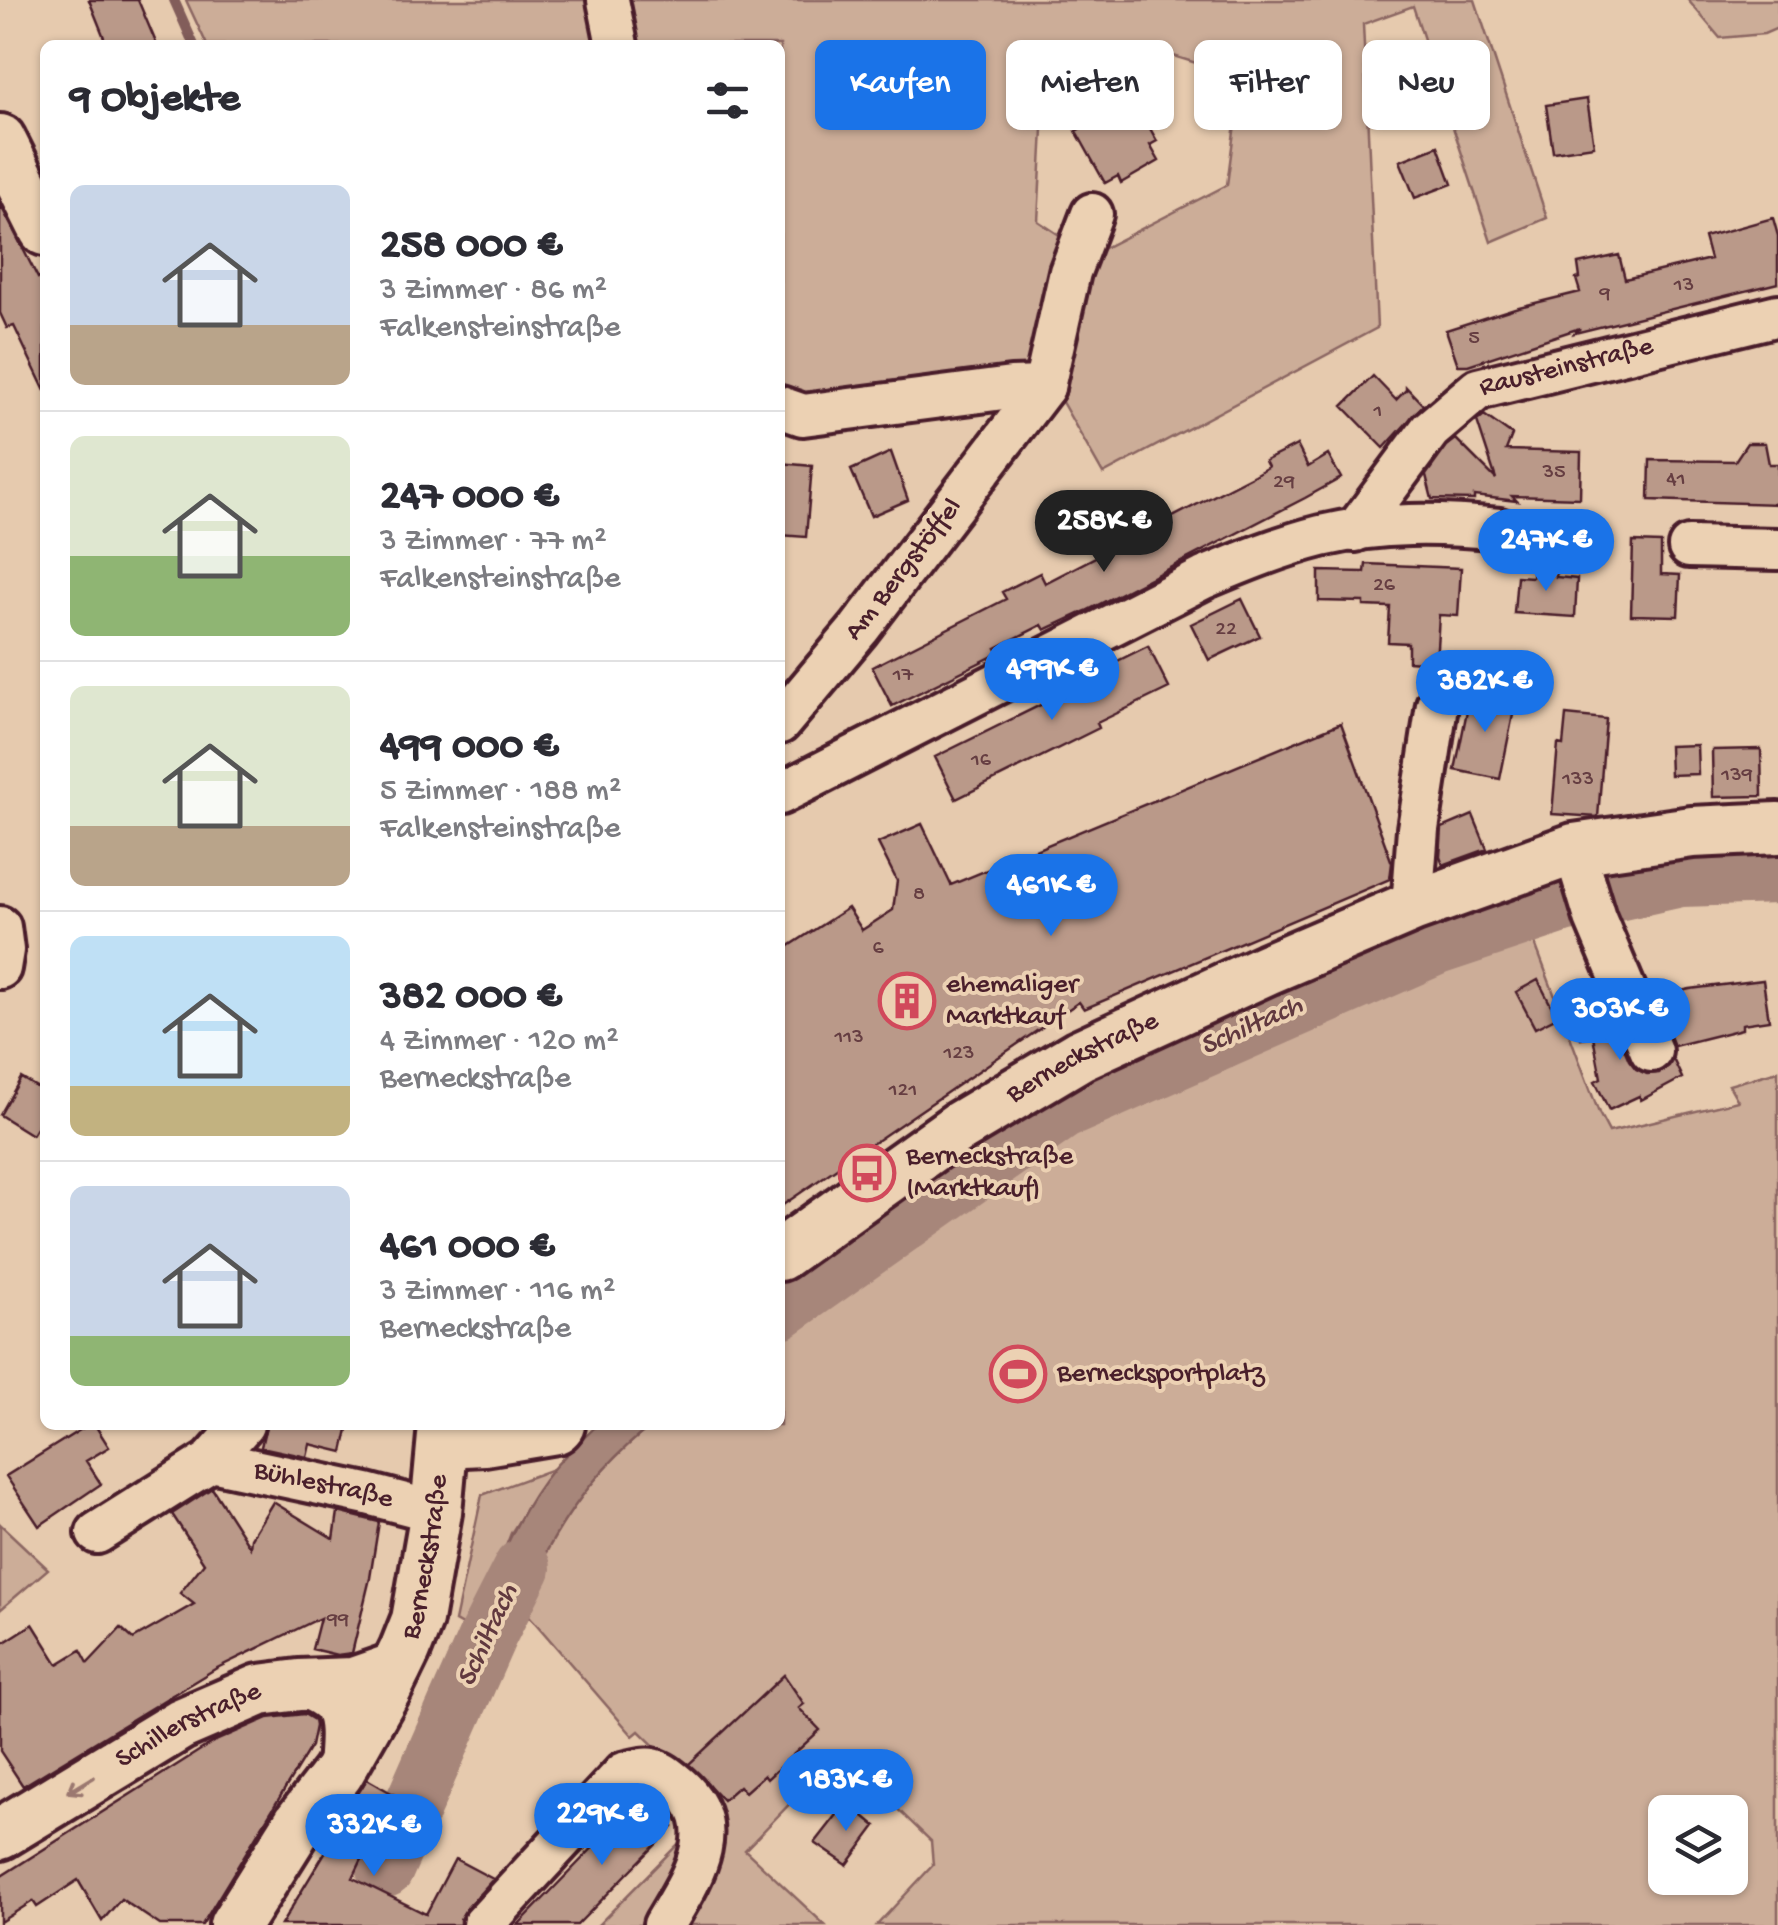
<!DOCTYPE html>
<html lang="de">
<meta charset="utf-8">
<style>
:root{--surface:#fff;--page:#f7f7f7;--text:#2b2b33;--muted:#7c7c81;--line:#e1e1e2;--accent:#1a73e8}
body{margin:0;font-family:"Gochi Hand",sans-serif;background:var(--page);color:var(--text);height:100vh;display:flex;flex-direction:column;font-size:38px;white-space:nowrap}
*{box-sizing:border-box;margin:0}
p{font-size:32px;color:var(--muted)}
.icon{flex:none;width:55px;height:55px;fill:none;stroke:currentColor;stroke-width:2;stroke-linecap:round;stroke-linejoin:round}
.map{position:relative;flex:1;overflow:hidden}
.panel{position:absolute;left:40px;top:40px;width:745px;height:1390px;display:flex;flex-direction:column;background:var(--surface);border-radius:15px;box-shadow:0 2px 8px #0004}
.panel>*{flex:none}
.top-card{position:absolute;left:815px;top:40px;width:812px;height:90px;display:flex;gap:20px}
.tools{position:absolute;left:1648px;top:1795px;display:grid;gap:20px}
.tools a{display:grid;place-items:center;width:100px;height:100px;border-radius:15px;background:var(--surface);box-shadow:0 2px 8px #0004;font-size:50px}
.price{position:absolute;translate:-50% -85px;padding:0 22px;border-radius:35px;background:var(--accent);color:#fff;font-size:32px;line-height:65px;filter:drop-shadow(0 2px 5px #0008)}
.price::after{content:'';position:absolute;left:50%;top:60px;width:30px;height:22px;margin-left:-15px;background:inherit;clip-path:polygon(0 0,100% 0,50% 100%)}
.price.active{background:#222;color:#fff}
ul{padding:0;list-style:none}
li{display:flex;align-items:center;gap:30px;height:250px;padding:0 30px}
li+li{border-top:2px solid var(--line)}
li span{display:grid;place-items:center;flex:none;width:280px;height:200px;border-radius:15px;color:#555}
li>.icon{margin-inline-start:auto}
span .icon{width:120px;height:120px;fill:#fffc;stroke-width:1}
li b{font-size:42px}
h2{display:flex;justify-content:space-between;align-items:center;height:120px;padding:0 30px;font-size:42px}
.chip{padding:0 35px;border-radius:15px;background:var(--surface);box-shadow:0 2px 8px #0004;font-size:35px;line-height:90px}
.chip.active{background:var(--accent);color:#fff}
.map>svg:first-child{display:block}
</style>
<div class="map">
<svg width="1778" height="1925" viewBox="0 0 1778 1925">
<rect width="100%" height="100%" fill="#e6caae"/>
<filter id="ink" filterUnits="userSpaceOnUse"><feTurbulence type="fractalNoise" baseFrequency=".01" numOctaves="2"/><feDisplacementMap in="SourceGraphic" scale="20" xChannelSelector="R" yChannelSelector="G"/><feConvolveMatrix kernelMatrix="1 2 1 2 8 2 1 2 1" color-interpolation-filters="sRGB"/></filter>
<g filter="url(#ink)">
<path fill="#ccad98" stroke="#8b6662" stroke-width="2.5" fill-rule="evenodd" d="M 186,0 L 1475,0 L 1547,218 L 1491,242 L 1413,6 L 1363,24 L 1377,328 L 1103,474 L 1058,395 L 780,418 L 780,45 L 207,45 ZM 1167,54 L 1206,66 L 1233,94 L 1236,116 L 1227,185 L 1096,252 L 1067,240 L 1038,221 L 1043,129 L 1068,89 L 1092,65 L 1118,59 Z
M 1688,0 L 1778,0 L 1778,28 L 1764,34 L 1720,38 Z
M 1531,933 L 1599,1113 L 1609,1132 L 1738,1101 L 1729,1085 L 1778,1071 L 1778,1925 L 877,1925 L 933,1865 L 931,1841 L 839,1753 L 745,1850 L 825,1925 L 683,1925 L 710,1878 L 722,1835 L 722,1830 L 679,1770 L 639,1731 L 633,1736 L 519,1604 C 550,1535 591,1471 652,1425 L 780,1425 L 780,1329 L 1055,1135 ZM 1665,1812 L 1730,1812 L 1730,1878 L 1665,1878 Z
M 553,1469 L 511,1533 L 497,1570 L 469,1629 L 455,1621 L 482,1495 Z
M 0,1524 L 48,1569 L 0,1610 Z
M 683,1839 L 686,1853 L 651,1925 L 598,1925 Z"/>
<path fill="#a7867a" stroke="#825d5a" stroke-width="2.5" d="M 597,1425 L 652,1425 C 576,1483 540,1558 502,1644 L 469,1629 C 495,1575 514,1516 553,1469 C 566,1453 583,1440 597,1425 Z
M 462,1648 L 497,1662 L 400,1876 L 370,1861 Z"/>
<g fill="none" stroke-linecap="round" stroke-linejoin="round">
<path stroke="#825d5a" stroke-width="10" d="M 174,0 L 194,45"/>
<path stroke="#a7867a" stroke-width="58" d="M 780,1310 L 1062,1111 L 1437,946 L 1563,904 L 1681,878 L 1778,875
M 385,1869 L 487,1637 L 522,1568"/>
</g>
<path fill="#ba9989" stroke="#4a1f2b" stroke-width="2.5" d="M 89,0 L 138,0 L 157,45 L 107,45 Z
M 1122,91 L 1132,110 L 1138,107 L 1157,141 L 1150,145 L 1159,161 L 1121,183 L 1118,176 L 1105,183 L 1076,131 L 1096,119 L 1090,110 Z
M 1587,99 L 1594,146 L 1553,152 L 1546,105 Z
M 1438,146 L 1452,184 L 1415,198 L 1400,161 Z
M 0,204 L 38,278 L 45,274 L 45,391 L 14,326 L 7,328 L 0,313 Z
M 1773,218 L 1778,236 L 1778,283 L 1575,333 L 1580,328 L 1468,365 L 1458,365 L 1446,330 L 1515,308 L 1580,292 L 1576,279 L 1580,278 L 1578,264 L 1619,255 L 1625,279 L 1710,259 L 1704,237 Z
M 1373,376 L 1396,400 L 1406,390 L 1406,387 L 1423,405 L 1384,448 L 1343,406 Z
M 1484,415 L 1512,435 L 1506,450 L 1581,452 L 1580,498 L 1512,496 L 1517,501 L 1474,496 L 1474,500 L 1432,499 L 1426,475 L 1447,446 L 1456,439 L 1496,479 L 1477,421 Z
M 1747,443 L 1765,443 L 1769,464 L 1778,464 L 1778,504 L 1649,500 L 1650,460 L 1735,461 Z
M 1297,445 L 1308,467 L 1328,455 L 1341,478 L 1305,498 L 1086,611 L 1045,630 L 1042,625 L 996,648 L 999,653 L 892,706 L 872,667 L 1006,599 L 1002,592 L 1040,573 L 1045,583 L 1254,475 L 1268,467 L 1265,461 Z
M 891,452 L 908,500 L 871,516 L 851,470 Z
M 780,463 L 812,466 L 806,537 L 780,535 Z
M 1633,542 L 1661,543 L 1661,574 L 1680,575 L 1678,616 L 1631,615 Z
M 1366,564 L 1461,568 L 1458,616 L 1439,615 L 1436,663 L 1408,661 L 1408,643 L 1388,642 L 1390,607 L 1364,606 L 1364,602 L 1319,601 L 1319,571 L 1365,572 Z
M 1533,568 L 1557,569 L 1556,577 L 1577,579 L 1575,617 L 1514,613 L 1517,576 L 1532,577 Z
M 1242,599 L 1260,636 L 1209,660 L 1191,624 Z
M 1148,646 L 1169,688 L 1097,723 L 1099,728 L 956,799 L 935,757 L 1079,686 L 1077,681 Z
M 1471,691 L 1516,700 L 1500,779 L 1455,770 Z
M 1566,715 L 1606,719 L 1598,817 L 1552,814 L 1558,744 L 1563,745 Z
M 1341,723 L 1392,863 L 1390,879 L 1084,1009 L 1079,1002 L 780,1207 L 780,952 L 848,908 L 862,930 L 893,910 L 897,881 L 878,843 L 922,824 L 951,885 Z
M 1697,745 L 1698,774 L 1670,775 L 1669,746 Z
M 1761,749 L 1762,796 L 1713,797 L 1712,750 Z
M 1473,815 L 1487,849 L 1443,865 L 1440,857 L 1442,828 Z
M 1538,980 L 1557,1017 L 1535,1028 L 1516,992 Z
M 1763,980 L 1769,1020 L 1742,1024 L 1742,1029 L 1674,1046 L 1654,997 L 1690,989 Z
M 1607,1007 L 1629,1060 L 1636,1069 L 1647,1074 L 1659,1073 L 1669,1066 L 1673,1059 L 1682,1078 L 1641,1100 L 1639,1096 L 1609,1110 L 1595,1081 L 1601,1078 L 1593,1036 L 1581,1038 L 1577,1013 Z
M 21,1078 L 45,1092 L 45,1113 L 32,1135 L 0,1115 Z
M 88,1425 L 95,1425 L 109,1447 L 86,1461 L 101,1484 L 39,1526 L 6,1476 Z
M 266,1425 L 349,1425 L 343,1452 L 310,1444 L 307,1457 L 261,1447 Z
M 212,1488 L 250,1547 L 251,1538 L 273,1502 L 334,1539 L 338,1512 L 379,1522 L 370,1578 L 352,1653 L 337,1655 L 312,1649 L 320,1618 L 215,1669 L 23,1786 L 0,1751 L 0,1645 L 33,1624 L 58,1664 L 81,1650 L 88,1663 L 121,1628 L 133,1639 L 194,1604 L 180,1593 L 204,1563 L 172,1514 Z
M 784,1675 L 804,1704 L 799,1708 L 820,1730 L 767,1779 L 764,1775 L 745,1792 L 739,1786 L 723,1800 L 689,1764 Z
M 304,1714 L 314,1720 L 315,1726 L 311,1746 L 202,1925 L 160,1925 L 121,1899 L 102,1921 L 78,1880 L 37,1907 L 33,1901 L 0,1922 L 0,1877 L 213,1742 L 268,1718 Z
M 367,1779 L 393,1794 L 353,1878 L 426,1914 L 455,1859 L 493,1879 L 466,1909 L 460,1919 L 460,1925 L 281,1925 L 332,1841 L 329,1840 Z
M 642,1797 L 673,1827 L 577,1925 L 518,1925 Z
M 847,1802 L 876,1826 L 847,1865 L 815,1843 Z"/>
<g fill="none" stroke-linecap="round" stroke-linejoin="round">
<g stroke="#4a1f2b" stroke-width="48">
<g id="minor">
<path d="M 608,0 L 617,45"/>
<path d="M 1044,387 L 1070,272 L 1092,214"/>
<path d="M 780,407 L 803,415 L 1011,388 L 1044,387 L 859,629 L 780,723"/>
<path id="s1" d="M 1355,531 L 1430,430 L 1478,389 L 1778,315"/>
<path d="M 1689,547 L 1778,549"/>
<path d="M 780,794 L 1204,578 C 1242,562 1281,546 1321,536 C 1380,522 1439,523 1499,529"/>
<path d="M 1574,849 L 1595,918 L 1651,1051"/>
<path d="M 1412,907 L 1418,829 L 1437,705"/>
<path d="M 0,927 L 3,950 L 0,968"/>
<path id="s2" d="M 211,1461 L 367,1494 L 436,1512"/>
<path d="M 97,1533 L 211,1461 L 243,1425"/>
<path d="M 299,1685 C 310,1690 327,1697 334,1707 C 344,1725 338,1754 338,1773"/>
<path d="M 483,1925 L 624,1773 C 653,1765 656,1767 679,1786 C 728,1828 689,1882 664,1925"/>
</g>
</g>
<g stroke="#4a1f2b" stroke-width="58">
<g id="major">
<path d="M 0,140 L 45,230"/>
<path id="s3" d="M 780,1255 L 959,1127 L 1080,1055 L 1267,969 L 1412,907 L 1574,849 L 1692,832 L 1778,828"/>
<path d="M 443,1442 L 484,1440 L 556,1428 L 559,1425"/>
<path id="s4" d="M 0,1834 L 181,1724 L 260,1690 L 299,1685 L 353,1683 L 396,1668"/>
<path id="s5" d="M 235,1925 L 299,1823 L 338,1773 L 386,1689 L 405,1650 L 417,1620 L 436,1512 L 444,1425"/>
</g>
</g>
<use href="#minor" stroke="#ecd1b3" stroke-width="40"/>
<use href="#major" stroke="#ecd1b3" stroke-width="50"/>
</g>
<defs><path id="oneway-shaft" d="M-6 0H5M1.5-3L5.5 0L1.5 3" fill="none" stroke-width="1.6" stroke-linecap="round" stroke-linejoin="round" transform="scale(2.5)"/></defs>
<use stroke="#9b786f" href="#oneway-shaft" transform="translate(81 1785) rotate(149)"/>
</g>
<defs>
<g id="building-ring" transform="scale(2.875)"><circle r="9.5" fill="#ecd1b3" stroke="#d1495b" stroke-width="1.5"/><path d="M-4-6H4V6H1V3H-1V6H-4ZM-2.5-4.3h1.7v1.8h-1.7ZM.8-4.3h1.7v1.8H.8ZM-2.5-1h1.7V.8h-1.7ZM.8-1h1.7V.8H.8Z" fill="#d1495b"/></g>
<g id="bus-ring" transform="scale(2.875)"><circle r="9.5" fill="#ecd1b3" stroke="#d1495b" stroke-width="1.5"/><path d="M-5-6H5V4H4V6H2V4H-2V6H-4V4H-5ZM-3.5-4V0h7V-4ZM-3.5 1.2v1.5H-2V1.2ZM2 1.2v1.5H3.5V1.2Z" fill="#d1495b"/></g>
<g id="stadium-ring" transform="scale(2.875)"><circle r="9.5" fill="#ecd1b3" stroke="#d1495b" stroke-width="1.5"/><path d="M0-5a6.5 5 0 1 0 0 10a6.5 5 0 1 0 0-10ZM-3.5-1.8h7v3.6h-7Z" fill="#d1495b"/></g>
</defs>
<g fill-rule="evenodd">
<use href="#building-ring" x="907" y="1001"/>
<use href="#bus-ring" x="867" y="1173"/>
<use href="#stadium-ring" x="1018" y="1374"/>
</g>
<g text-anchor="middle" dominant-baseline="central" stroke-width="8" stroke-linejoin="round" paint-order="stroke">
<g font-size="22" fill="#663e42">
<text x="1684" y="286">13</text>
<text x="1605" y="295">9</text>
<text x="1474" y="339">5</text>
<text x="1378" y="412">1</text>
<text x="1554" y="473">35</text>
<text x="1676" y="480">41</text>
<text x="1284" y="483">29</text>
<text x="1384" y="586">26</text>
<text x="1226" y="630">22</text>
<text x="903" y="676">17</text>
<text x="981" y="761">16</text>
<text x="1737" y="776">139</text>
<text x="1578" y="780">133</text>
<text x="919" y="895">8</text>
<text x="878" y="949">6</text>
<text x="849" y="1038">113</text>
<text x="959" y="1054">123</text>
<text x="903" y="1091">121</text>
<text x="338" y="1621">99</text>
</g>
<g font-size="28" fill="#4a1f2b" stroke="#ecd1b3">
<text stroke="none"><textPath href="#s1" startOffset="280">Rausteinstraße</textPath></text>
<text transform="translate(904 570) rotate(-52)">Am Bergstöffel</text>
<text stroke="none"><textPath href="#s3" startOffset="362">Berneckstraße</textPath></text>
<text stroke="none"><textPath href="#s2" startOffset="115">Bühlestraße</textPath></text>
<text stroke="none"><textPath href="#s5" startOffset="420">Berneckstraße</textPath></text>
<text stroke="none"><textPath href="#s4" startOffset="218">Schillerstraße</textPath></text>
</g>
<g font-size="28" fill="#4a1f2b" stroke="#ecd1b3" text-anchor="start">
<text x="946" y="985">ehemaliger<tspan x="946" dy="32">Marktkauf</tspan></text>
<text x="906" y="1157">Berneckstraße<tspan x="906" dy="32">(Marktkauf)</tspan></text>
<text x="1057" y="1374">Bernecksportplatz</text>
</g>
<g font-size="30" font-style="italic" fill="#61393f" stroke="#ecd1b3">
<text transform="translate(1252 1027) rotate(-24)">Schiltach</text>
<text transform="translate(489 1636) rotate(-65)">Schiltach</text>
</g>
</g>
</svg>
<div class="tools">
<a><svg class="icon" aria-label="layers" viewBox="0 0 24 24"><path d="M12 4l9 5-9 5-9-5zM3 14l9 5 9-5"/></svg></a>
</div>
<b class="price active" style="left:1104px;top:575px">258K €</b>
<b class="price" style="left:1546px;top:594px">247K €</b>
<b class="price" style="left:1052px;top:723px">499K €</b>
<b class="price" style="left:1485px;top:735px">382K €</b>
<b class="price" style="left:1051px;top:939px">461K €</b>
<b class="price" style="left:1620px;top:1063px">303K €</b>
<b class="price" style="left:846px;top:1834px">183K €</b>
<b class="price" style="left:602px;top:1868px">229K €</b>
<b class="price" style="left:374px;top:1879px">332K €</b>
<div class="top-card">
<a class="chip active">Kaufen</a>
<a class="chip">Mieten</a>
<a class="chip">Filter</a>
<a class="chip">Neu</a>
</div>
<section class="panel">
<h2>9 Objekte<svg class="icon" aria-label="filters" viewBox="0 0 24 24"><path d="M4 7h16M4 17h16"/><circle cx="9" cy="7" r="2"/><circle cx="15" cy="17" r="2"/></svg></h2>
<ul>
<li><span style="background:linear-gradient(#c9d6e8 70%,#b9a48a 0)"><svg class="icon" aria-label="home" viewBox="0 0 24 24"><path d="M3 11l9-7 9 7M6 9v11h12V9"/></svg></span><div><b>258 000 €</b><p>3 Zimmer · 86 m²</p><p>Falkensteinstraße</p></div></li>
<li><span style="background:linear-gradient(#dfe7d0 60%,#8fb573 0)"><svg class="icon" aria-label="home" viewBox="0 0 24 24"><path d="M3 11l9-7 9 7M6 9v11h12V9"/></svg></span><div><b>247 000 €</b><p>3 Zimmer · 77 m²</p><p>Falkensteinstraße</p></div></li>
<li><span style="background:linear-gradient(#dfe7d0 70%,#b9a48a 0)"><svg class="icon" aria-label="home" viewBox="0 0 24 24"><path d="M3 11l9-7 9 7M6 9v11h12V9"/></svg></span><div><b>499 000 €</b><p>5 Zimmer · 188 m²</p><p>Falkensteinstraße</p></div></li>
<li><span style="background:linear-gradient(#bfe0f5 75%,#c2b280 0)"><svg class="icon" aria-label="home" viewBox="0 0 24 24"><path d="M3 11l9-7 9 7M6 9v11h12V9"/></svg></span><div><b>382 000 €</b><p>4 Zimmer · 120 m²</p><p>Berneckstraße</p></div></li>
<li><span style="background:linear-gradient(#c9d6e8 75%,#8fb573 0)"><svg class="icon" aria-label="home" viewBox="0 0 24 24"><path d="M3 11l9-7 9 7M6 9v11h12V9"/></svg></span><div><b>461 000 €</b><p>3 Zimmer · 116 m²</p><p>Berneckstraße</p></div></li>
</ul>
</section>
</div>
